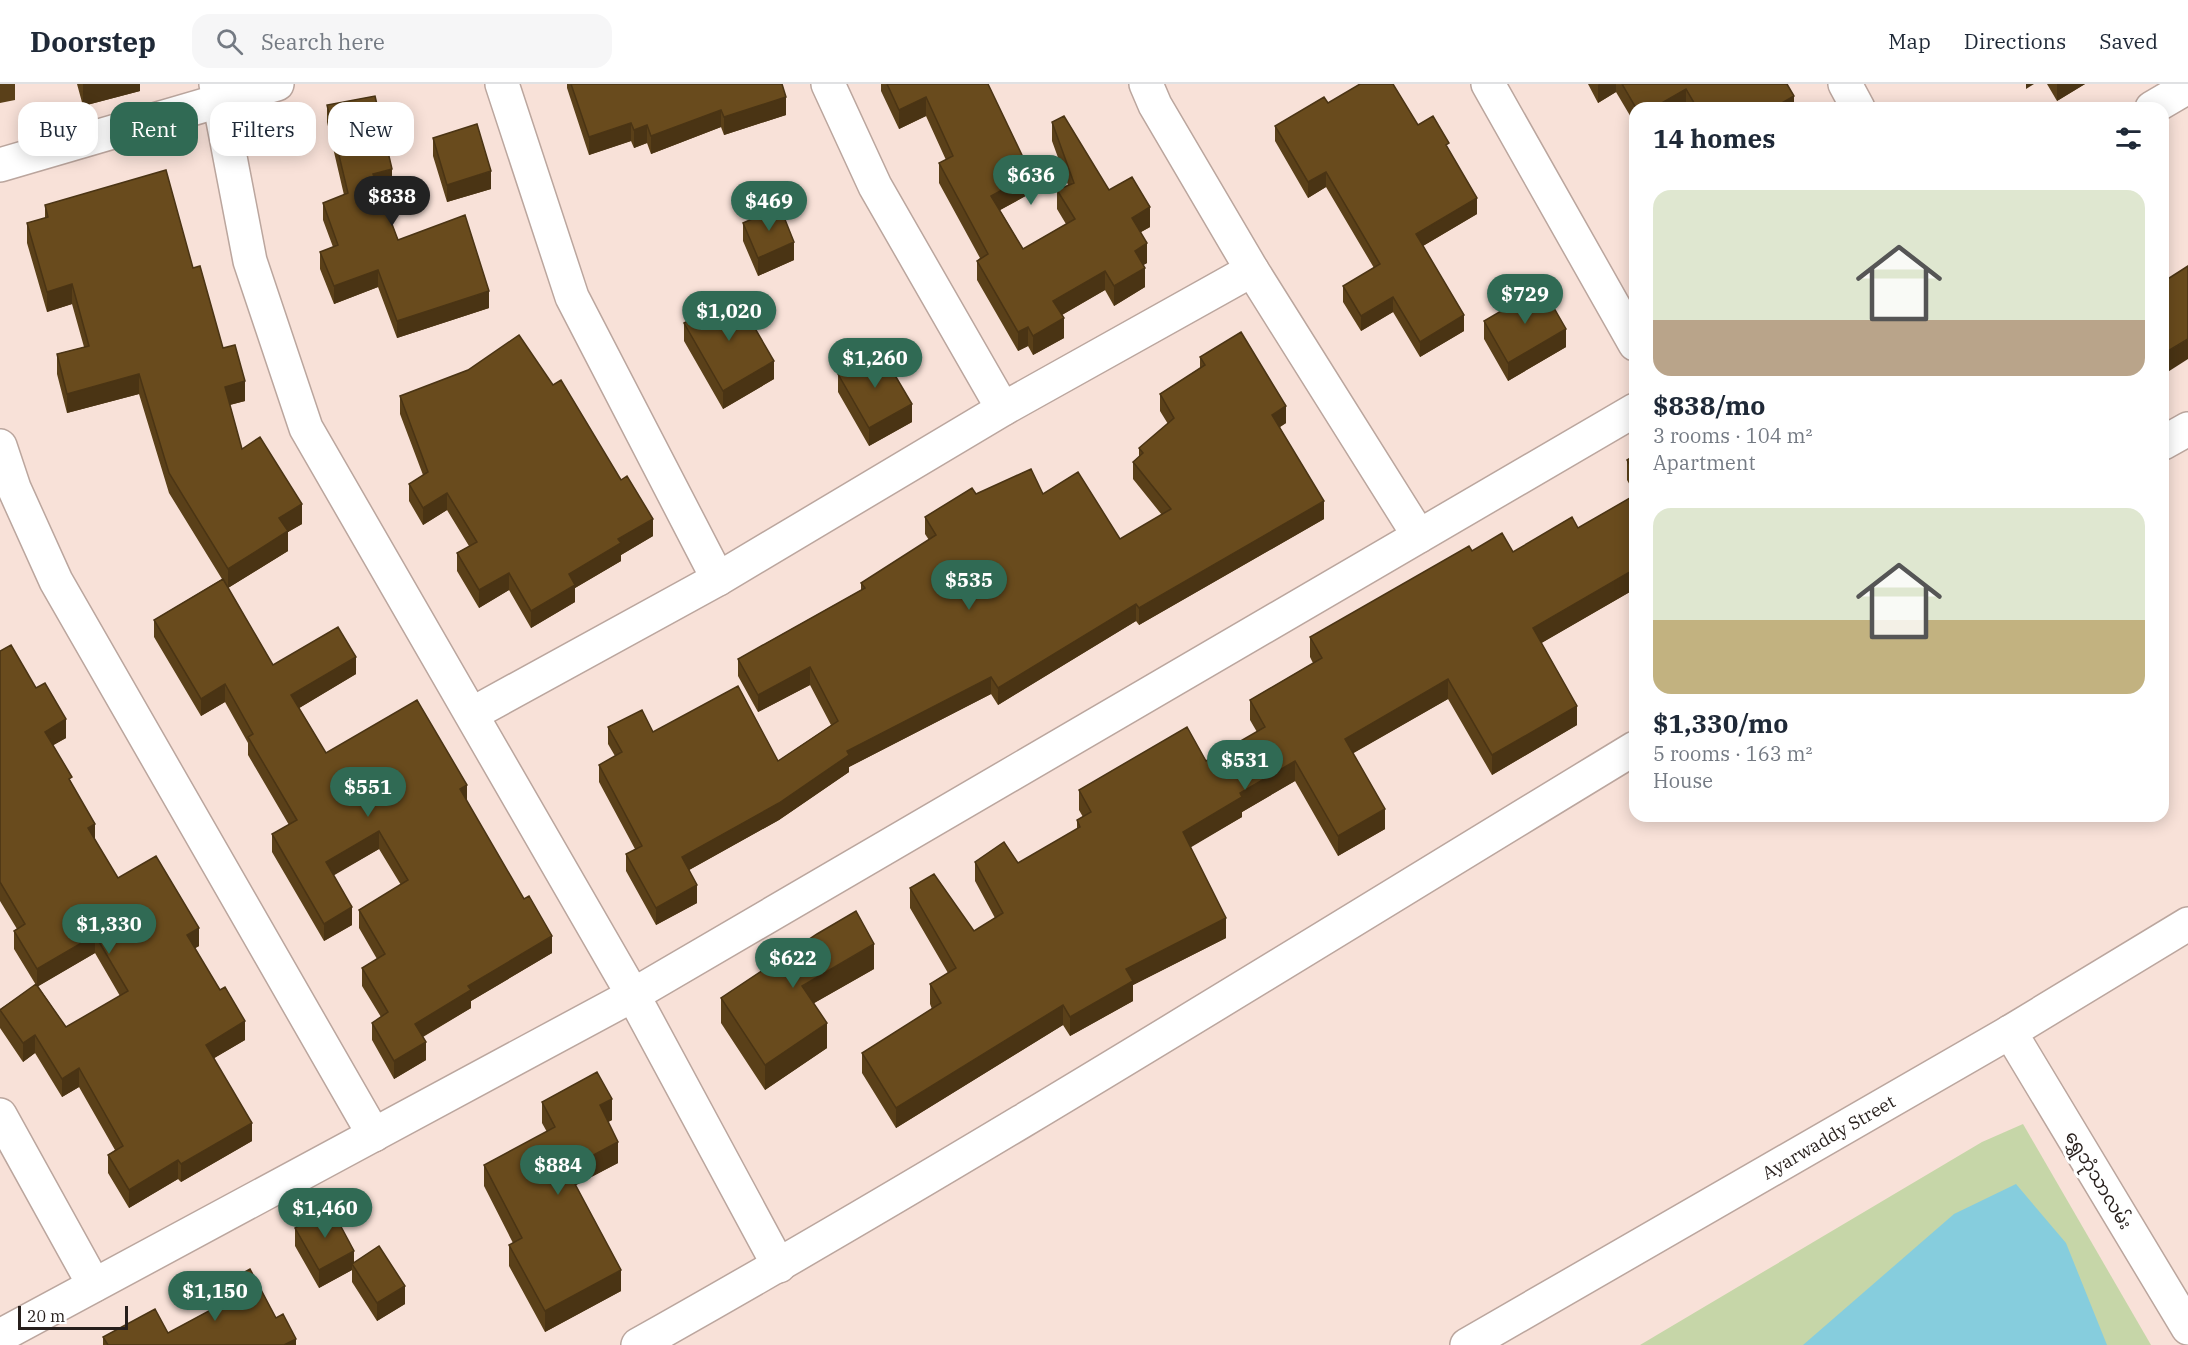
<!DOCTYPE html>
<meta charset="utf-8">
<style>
:root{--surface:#fff;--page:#f6f6f7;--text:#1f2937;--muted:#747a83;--line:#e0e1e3;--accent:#306a54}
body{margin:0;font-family:"IBM Plex Serif","Noto Sans Myanmar",serif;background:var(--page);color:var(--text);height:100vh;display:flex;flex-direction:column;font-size:22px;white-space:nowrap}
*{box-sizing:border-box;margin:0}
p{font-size:20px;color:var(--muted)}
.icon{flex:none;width:33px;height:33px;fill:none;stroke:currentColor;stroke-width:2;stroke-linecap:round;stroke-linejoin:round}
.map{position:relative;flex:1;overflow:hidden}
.panel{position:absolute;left:1629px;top:18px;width:540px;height:720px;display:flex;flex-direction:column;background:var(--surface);border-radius:18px;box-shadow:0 3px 15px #0003}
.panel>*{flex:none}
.top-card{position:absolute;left:18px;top:18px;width:570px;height:54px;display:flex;gap:12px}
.scale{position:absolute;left:18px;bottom:15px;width:110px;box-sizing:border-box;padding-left:6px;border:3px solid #271f1c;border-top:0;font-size:16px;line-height:21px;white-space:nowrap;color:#271f1c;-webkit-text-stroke:4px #fff;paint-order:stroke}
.price{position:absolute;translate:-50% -51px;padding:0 14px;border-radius:21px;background:var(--accent);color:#fff;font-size:20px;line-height:39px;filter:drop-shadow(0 2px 3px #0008)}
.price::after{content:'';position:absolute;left:50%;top:36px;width:18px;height:14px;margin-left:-9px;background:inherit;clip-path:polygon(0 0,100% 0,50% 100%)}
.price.selected{background:#222;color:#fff}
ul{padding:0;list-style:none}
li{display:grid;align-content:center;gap:12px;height:318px;padding:0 24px}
li span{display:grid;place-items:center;height:186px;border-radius:18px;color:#555}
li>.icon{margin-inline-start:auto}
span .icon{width:108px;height:108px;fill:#fffc;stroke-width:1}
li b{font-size:26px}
h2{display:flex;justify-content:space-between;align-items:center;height:72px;padding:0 24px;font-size:26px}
.chip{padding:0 21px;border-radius:18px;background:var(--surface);box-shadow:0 3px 15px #0003;font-size:21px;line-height:54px}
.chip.selected{background:var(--accent);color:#fff}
header{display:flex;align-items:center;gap:36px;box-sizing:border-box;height:84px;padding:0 30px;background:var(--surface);border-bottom:2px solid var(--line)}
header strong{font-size:28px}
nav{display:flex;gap:33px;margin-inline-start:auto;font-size:21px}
.search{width:420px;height:54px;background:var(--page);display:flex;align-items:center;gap:15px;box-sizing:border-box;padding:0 21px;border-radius:18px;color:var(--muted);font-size:22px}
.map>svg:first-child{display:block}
</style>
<header>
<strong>Doorstep</strong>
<div class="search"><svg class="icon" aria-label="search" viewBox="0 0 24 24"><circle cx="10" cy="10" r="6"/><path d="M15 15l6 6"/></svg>Search here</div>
<nav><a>Map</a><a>Directions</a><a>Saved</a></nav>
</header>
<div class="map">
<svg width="2188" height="1261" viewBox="0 0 2188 1261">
<rect width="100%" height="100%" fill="#f8e1d8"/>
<path fill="#c6d6a8" d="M 2023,1040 L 2151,1261 L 1640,1261 L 1982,1058 Z"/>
<path fill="#86cddd" d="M 2016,1100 L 2066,1159 L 2107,1261 L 1803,1261 L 1954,1130 Z"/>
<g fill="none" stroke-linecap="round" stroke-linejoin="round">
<g stroke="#bba69e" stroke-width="36">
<g id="street">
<path d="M 216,0 L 250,177 L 306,344 L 633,911 L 779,1182"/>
<path d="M 502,0 L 572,213 L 718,495"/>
<path d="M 828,0 L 875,102 L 1003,325"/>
<path d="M 1146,0 L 1155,21 L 1252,186 L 1419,452"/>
<path d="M 1488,0 L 1635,260"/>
<path d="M 1845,0 L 1858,24"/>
<path d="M 2152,24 L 2188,3"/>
<path d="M 0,81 L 277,0"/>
<path d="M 2163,359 L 2188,345"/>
<path d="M 0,362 L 14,404 L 56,497 L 374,1051"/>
<path d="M 472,630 L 718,495 L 1003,325 L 1252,186"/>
<path d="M 2010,948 L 2188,1244"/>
<path d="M 0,1031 L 94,1201"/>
<path d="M 0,1252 L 633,911 L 1635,326"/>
<path d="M 638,1261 C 976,1071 1304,865 1635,664"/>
<path id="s1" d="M 1467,1261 L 2010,948 L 2188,840"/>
</g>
</g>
<use href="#street" stroke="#fff" stroke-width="33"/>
</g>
<path fill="#5a4019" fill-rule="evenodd" d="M 0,0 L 15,0 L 15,16 L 0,19 Z
M 77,0 L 140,0 L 140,7 L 83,22 Z
M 567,0 L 782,0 L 786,31 L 724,51 L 721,43 L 651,70 L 647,59 L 634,64 L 631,57 L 589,71 L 567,4 Z
M 881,0 L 988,0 L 1031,109 L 1000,126 L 1023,165 L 1066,140 L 1057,125 L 1057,106 L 1068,101 L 1052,57 L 1052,38 L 1109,106 L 1150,143 L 1141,148 L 1147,179 L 1143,181 L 1145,203 L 1114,222 L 1105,206 L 1062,231 L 1064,254 L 1033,271 L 1028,262 L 1018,267 L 977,196 L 977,177 L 980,174 L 939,99 L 939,79 L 946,76 L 926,32 L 899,45 L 881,7 Z
M 1588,0 L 1787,0 L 1794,24 L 1687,24 L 1686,23 L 1684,24 L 1635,24 L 1635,40 L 1616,8 L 1598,19 Z
M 2047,0 L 2085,0 L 2057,17 Z
M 1328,19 L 1418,41 L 1449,66 L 1477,130 L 1423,162 L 1464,247 L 1420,273 L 1393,228 L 1361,247 L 1343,218 L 1343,202 L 1374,184 L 1326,103 L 1308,114 L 1275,57 L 1275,42 Z
M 327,21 L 392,102 L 379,106 L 398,156 L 489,224 L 397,254 L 378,203 L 334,220 L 320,185 L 320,168 L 333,163 L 323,136 L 323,119 L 344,111 L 327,38 Z
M 433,54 L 491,105 L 447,118 L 433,72 Z
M 45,121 L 193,184 L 223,264 L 245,317 L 230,321 L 242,365 L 302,440 L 288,448 L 288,467 L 228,504 L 273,581 L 356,590 L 299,624 L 326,669 L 467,718 L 552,869 L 471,917 L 471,924 L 423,953 L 426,976 L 394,995 L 372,956 L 372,939 L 381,933 L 362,902 L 362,884 L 377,875 L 359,844 L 359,826 L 401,801 L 379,765 L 333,791 L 352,841 L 324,857 L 272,768 L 272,750 L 289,741 L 248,671 L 248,659 L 225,618 L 201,632 L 154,553 L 154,536 L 222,495 L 169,409 L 139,310 L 67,329 L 57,290 L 57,270 L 84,263 L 72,220 L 47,228 L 27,159 L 27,139 L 45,134 Z
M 743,139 L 794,176 L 758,192 L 743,157 Z
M 1484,237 L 1566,263 L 1508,297 L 1484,255 Z
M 684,239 L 774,295 L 723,325 L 684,257 Z
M 1200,273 L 1286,339 L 1280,343 L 1324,435 L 1139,541 L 1136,537 L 998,621 L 991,610 L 849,683 L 849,688 L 779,736 L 689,786 L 697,819 L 656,841 L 626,787 L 626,770 L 635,765 L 599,698 L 599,681 L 615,672 L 608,660 L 608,643 L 653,648 L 778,677 L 831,641 L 810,601 L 758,628 L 738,592 L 738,575 L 861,506 L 861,499 L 929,456 L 925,450 L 925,433 L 976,410 L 1043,410 L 1120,455 L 1162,431 L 1133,395 L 1133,378 L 1139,373 L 1139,364 L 1168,340 L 1160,327 L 1160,310 L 1200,284 Z
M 838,290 L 912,338 L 869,362 L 838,308 Z
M 400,312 L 653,452 L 621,471 L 621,477 L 575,504 L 575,518 L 531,544 L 509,506 L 479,524 L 457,487 L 457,469 L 469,462 L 447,426 L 423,441 L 409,417 L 409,400 L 423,391 L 400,330 Z
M 1635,371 L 1635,410 L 1627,396 L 1627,376 Z
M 1635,411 L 1635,505 L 1541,559 L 1577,641 L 1492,691 L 1448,615 L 1353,669 L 1385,745 L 1338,772 L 1295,697 L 1242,728 L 1242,733 L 1190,763 L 1226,854 L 1133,901 L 1133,917 L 1070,952 L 1063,941 L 896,1044 L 862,989 L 862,969 L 932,925 L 930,920 L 930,900 L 948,889 L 910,824 L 910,804 L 974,847 L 995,834 L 975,797 L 975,778 L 1018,779 L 1077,745 L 1077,736 L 1083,733 L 1079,726 L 1079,706 L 1206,677 L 1257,648 L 1250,636 L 1250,616 L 1313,579 L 1310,573 L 1310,553 L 1472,467 L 1513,468 L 1578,444 Z
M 0,567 L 36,604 L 66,654 L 53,661 L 72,700 L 95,756 L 118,794 L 199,862 L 195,864 L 245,956 L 214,974 L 252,1057 L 181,1098 L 178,1095 L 129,1124 L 108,1089 L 108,1071 L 115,1066 L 79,1003 L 62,1013 L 35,969 L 23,978 L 0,944 L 0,925 L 36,901 L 14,865 L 14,847 L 17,845 L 0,817 ZM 95,869 L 120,912 L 66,943 L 38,902 Z
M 874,885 L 814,919 L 827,964 L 765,1006 L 721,939 L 721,914 Z
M 542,1018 L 612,1036 L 608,1038 L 618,1079 L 575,1101 L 621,1207 L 545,1248 L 509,1182 L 509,1161 L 513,1159 L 484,1102 L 484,1081 L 547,1048 L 542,1039 Z
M 295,1144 L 354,1179 L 405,1220 L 377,1237 L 352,1198 L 352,1186 L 319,1204 L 295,1162 Z
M 214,1205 L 276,1234 L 296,1261 L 103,1261 L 103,1253 L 168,1249 L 214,1224 Z"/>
<path fill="#4a3414" d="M 83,0 L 140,0 L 140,7 L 83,22 Z
M 1599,0 L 1616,0 L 1616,8 L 1598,19 L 1598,1 Z
M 2026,0 L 2034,0 L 2026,5 Z
M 2057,0 L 2085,0 L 2057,17 Z
M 1686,5 L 1686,23 L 1684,24 L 1653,24 Z
M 1794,12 L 1794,24 L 1773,24 Z
M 786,13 L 786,31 L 724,51 L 724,33 Z
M 926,13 L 926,32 L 899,45 L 899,26 Z
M 721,26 L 721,43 L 651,70 L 651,52 Z
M 631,39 L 631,57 L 589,71 L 589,53 Z
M 647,41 L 647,59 L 634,64 L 634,46 Z
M 392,85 L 392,102 L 373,107 L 373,90 Z
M 491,87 L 491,105 L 447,118 L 447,101 Z
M 1326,88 L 1326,103 L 1308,114 L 1308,98 Z
M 1031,90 L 1031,109 L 991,131 L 991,112 Z
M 1477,114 L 1477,130 L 1416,166 L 1416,150 Z
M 1150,123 L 1150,143 L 1132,153 L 1132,134 Z
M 794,158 L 794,176 L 758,192 L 758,174 Z
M 1147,159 L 1147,179 L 1135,186 L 1135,167 Z
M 1145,184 L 1145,203 L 1114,222 L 1114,202 Z
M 378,186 L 378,203 L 334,220 L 334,202 Z
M 1105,187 L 1105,206 L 1053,236 L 1053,217 Z
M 72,200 L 72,220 L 47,228 L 47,208 Z
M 489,207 L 489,224 L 397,254 L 397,237 Z
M 1393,213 L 1393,228 L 1361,247 L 1361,232 Z
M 1464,231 L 1464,247 L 1420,273 L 1420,258 Z
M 1064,234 L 1064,254 L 1033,271 L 1033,252 Z
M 1028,243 L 1028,262 L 1018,267 L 1018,248 Z
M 1566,245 L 1566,263 L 1508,297 L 1508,279 Z
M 2188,255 L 2188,275 L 2163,291 L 2163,270 Z
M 774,277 L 774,295 L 723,325 L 723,307 Z
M 139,290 L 139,310 L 67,329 L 67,310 Z
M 245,297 L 245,317 L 225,322 L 225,303 Z
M 912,320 L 912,338 L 869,362 L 869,344 Z
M 1286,322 L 1286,339 L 1272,348 L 1272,331 Z
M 447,409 L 447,426 L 423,441 L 423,424 Z
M 1324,417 L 1324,435 L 1139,541 L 1139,524 Z
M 302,420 L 302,440 L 288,448 L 288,467 L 228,504 L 228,485 L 279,434 Z
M 653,435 L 653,452 L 621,471 L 621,477 L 575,504 L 575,518 L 531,544 L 531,527 L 569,490 L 618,455 Z
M 1635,485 L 1635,505 L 1533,564 L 1533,544 Z
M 509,489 L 509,506 L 479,524 L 479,506 Z
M 1136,520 L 1136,537 L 998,621 L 998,604 Z
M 356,573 L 356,590 L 291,629 L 291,611 Z
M 810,583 L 810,601 L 758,628 L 758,611 Z
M 991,593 L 991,610 L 849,683 L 849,688 L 779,736 L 682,790 L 682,773 L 847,667 Z
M 1448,595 L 1448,615 L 1345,674 L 1345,655 Z
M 225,600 L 225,618 L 201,632 L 201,615 Z
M 1577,622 L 1577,641 L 1492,691 L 1492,671 Z
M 66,635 L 66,654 L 45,666 L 45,648 Z
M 1295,677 L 1295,697 L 1242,728 L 1242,733 L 1183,768 L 1183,748 L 1240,709 Z
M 467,701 L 467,718 L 460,705 Z
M 1385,725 L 1385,745 L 1338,772 L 1338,752 Z
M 95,740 L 95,758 L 88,744 Z
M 379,747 L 379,765 L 326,796 L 326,778 Z
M 697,801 L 697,819 L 656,841 L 656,824 Z
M 352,823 L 352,841 L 324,857 L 324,840 Z
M 1226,834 L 1226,854 L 1133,901 L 1133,917 L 1070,952 L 1070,933 L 1126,885 Z
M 199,844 L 199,862 L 187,869 L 187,851 Z
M 95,851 L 95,869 L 37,903 L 37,885 Z
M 552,852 L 552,869 L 471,917 L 471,924 L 415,957 L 415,940 L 468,902 Z
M 874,860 L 874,885 L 802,926 L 802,902 Z
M 1063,921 L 1063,941 L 896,1044 L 896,1024 Z
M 245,937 L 245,956 L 206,979 L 206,961 Z
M 827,939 L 827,964 L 765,1006 L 765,981 Z
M 35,951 L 35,969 L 23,978 L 23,959 Z
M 426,958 L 426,976 L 394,995 L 394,977 Z
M 79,984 L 79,1003 L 62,1013 L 62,995 Z
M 612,1015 L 612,1036 L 600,1042 L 600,1021 Z
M 252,1039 L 252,1057 L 181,1098 L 181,1080 Z
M 618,1058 L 618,1079 L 567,1106 L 567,1085 Z
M 178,1076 L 178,1095 L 129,1124 L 129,1106 Z
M 354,1167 L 354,1183 L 352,1180 L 352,1186 L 319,1204 L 319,1186 Z
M 621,1186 L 621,1207 L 545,1248 L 545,1227 Z
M 405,1202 L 405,1220 L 377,1237 L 377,1219 Z
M 296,1255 L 296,1261 L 284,1261 Z"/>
<path fill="#694b1d" stroke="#4a3414" stroke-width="1.5" d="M 571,0 L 782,0 L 786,13 L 724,33 L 721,26 L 651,52 L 647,41 L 634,46 L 631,39 L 589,53 Z
M 887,0 L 988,0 L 1031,90 L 991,112 L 1023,165 L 1075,135 L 1057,106 L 1074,99 L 1052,38 L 1064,32 L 1109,106 L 1132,93 L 1150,123 L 1132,134 L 1147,159 L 1135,167 L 1145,184 L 1114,202 L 1105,187 L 1053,217 L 1064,234 L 1033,252 L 1028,243 L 1018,248 L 977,177 L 988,170 L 939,79 L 953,72 L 926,13 L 899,26 Z
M 1360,0 L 1393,0 L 1418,41 L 1433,32 L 1449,59 L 1446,61 L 1477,114 L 1416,150 L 1464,231 L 1420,258 L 1393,213 L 1361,232 L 1343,202 L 1380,180 L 1326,88 L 1308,98 L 1275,42 L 1324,13 L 1328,19 Z
M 1622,0 L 1787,0 L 1794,12 L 1773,24 L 1697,24 L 1686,5 L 1653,24 L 1636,24 Z
M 375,12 L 392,85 L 373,90 L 398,156 L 465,131 L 489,207 L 397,237 L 378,186 L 334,202 L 320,168 L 338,161 L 323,119 L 348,109 L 327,21 Z
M 477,40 L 491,87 L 447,101 L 433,54 Z
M 166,86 L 193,184 L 200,182 L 223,264 L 235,261 L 245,297 L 225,303 L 242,365 L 260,353 L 302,420 L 279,434 L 288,447 L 228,485 L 169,389 L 139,290 L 67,310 L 57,270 L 89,262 L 72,200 L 47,208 L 27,139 L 48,133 L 45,121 Z
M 780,123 L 794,158 L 758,174 L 743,139 Z
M 2188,182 L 2188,255 L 2163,270 L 2163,198 Z
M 1542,203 L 1566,245 L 1508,279 L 1484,237 Z
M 735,210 L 774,277 L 723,307 L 684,239 Z
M 1241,248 L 1286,322 L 1272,331 L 1324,417 L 1139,524 L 1136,520 L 998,604 L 991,593 L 847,667 L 849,671 L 779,719 L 682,773 L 697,801 L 656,824 L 626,770 L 642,762 L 599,681 L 622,668 L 608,643 L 642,626 L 653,648 L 738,602 L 778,677 L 838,637 L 810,583 L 758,611 L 738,575 L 865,504 L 861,499 L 936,451 L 925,433 L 972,404 L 976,410 L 1031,385 L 1043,410 L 1078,388 L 1120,455 L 1171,425 L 1133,378 L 1143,369 L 1139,364 L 1174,334 L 1160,310 L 1205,281 L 1200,273 Z
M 519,251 L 553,301 L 561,296 L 621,396 L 627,392 L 653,435 L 618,455 L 621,459 L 569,490 L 575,501 L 531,527 L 509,489 L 479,506 L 457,469 L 477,458 L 447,409 L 423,424 L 409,400 L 428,388 L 400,312 L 468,286 Z
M 880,266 L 912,320 L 869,344 L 838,290 Z
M 1635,371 L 1635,390 L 1627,376 Z
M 1635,411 L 1635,485 L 1533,544 L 1577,622 L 1492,671 L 1448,595 L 1345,655 L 1385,725 L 1338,752 L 1295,677 L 1240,709 L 1242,713 L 1183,748 L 1226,834 L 1126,885 L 1133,897 L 1070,933 L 1063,921 L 896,1024 L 862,969 L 941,919 L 930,900 L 956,884 L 910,804 L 934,790 L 974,847 L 1003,829 L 975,778 L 1004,758 L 1018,779 L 1080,743 L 1077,736 L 1091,728 L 1079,706 L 1187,643 L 1206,677 L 1265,643 L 1250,616 L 1322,574 L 1310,553 L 1469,462 L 1472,467 L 1502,449 L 1513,468 L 1572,433 L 1578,444 Z
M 223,495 L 273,581 L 338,543 L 356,573 L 291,611 L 326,669 L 417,616 L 467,701 L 460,705 L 524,815 L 529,812 L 552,852 L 468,902 L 471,906 L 415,940 L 426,958 L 394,977 L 372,939 L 388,928 L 362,884 L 385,870 L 359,826 L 408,796 L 379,747 L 326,778 L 352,823 L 324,840 L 272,750 L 297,736 L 248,653 L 253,650 L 225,600 L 201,615 L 154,536 Z
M 11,561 L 36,604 L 45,599 L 66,635 L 45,648 L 72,693 L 69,695 L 95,740 L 88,744 L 118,794 L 156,772 L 199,844 L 187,851 L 220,906 L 225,903 L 245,937 L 206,961 L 252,1039 L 181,1080 L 178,1076 L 129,1106 L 108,1071 L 123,1062 L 79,984 L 62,995 L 35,951 L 23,959 L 0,926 L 36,900 L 66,943 L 128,907 L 95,851 L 37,885 L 14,847 L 25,840 L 0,798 L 0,567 Z
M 856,827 L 874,860 L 802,902 L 827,939 L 765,981 L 721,914 L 817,850 Z
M 597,988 L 612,1015 L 600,1021 L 618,1058 L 567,1085 L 621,1186 L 545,1227 L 509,1161 L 522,1154 L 484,1081 L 555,1043 L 542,1018 Z
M 331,1124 L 354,1167 L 319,1186 L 295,1144 Z
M 379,1162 L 405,1202 L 377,1219 L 352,1180 Z
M 250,1185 L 276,1234 L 283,1230 L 296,1255 L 284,1261 L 108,1261 L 103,1253 L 155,1225 L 168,1249 L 222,1220 L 214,1205 Z"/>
<g text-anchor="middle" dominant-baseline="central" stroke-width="6" stroke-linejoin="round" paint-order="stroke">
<g font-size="18" fill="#271f1c" stroke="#fff">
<text stroke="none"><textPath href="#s1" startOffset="417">Ayarwaddy Street</textPath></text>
<text transform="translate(2099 1096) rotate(59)">ရွှေဘုံသာလမ်း</text>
</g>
</g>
</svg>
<div class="scale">20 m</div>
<b class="price" style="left:1031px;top:122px">$636</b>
<b class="price selected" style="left:392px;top:143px">$838</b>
<b class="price" style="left:769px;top:148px">$469</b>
<b class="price" style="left:1525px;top:241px">$729</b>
<b class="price" style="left:729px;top:258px">$1,020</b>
<b class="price" style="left:875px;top:305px">$1,260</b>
<b class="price" style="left:969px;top:527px">$535</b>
<b class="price" style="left:1245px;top:707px">$531</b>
<b class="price" style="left:368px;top:734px">$551</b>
<b class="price" style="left:109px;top:871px">$1,330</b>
<b class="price" style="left:793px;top:905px">$622</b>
<b class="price" style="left:558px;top:1112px">$884</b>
<b class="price" style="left:325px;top:1155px">$1,460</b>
<b class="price" style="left:215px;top:1238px">$1,150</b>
<div class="top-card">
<a class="chip">Buy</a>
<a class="chip selected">Rent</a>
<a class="chip">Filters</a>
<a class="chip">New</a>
</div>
<section class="panel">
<h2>14 homes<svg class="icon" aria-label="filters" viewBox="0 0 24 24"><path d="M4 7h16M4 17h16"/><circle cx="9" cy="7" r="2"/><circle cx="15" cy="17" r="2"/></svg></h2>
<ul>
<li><span style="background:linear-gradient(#dfe7d0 70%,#b9a48a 0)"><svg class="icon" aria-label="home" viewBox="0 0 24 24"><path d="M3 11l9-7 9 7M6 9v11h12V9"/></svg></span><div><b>$838/mo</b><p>3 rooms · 104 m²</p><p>Apartment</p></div></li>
<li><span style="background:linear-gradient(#dfe7d0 60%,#c2b280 0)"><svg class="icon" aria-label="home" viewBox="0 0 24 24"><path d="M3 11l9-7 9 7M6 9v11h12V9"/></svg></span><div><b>$1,330/mo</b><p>5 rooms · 163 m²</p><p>House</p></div></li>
</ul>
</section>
</div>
